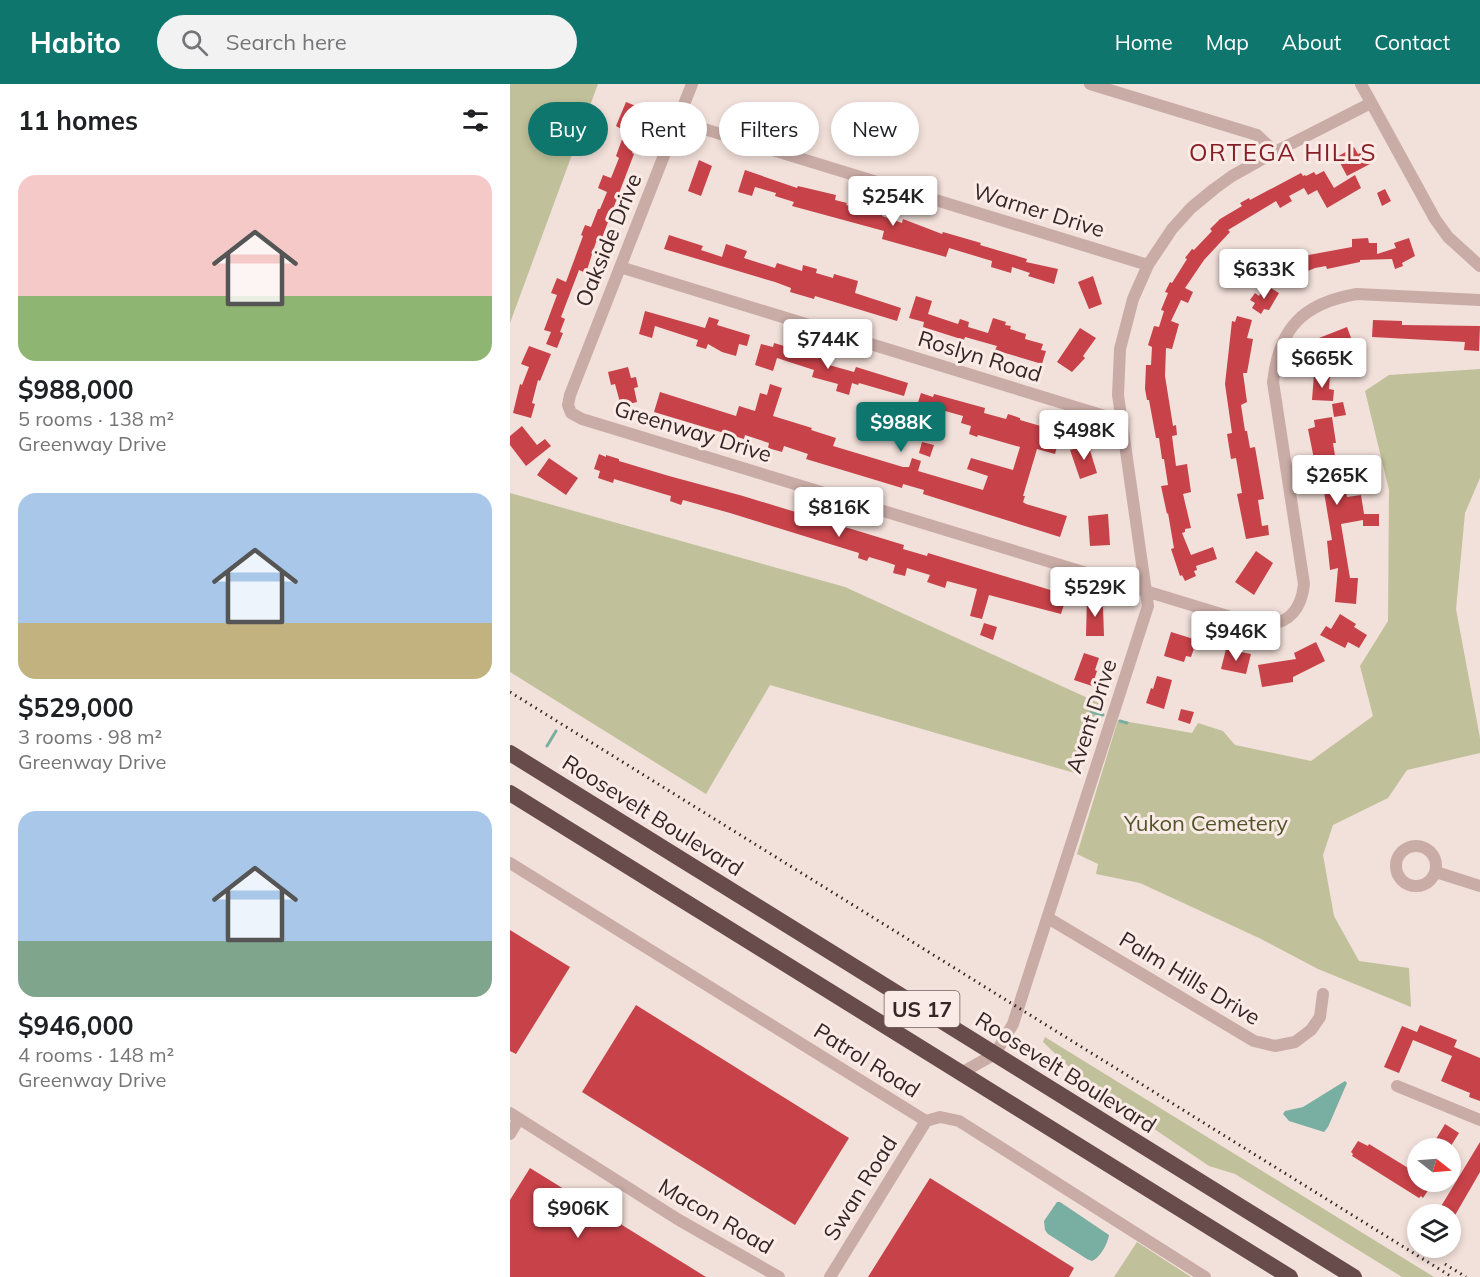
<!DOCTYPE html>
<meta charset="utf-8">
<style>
:root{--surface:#fff;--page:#f2f2f2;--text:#202124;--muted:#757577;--accent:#0f766e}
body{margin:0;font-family:Mulish,sans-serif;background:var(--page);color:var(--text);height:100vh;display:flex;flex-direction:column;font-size:22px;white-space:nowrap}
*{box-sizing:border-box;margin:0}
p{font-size:20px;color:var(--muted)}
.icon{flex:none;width:33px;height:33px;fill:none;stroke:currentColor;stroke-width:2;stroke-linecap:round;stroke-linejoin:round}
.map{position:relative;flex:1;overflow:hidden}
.side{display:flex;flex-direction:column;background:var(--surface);width:510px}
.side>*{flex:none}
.guide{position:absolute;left:18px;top:18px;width:570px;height:54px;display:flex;gap:12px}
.needle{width:39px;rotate:107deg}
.fabs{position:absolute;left:897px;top:1054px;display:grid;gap:12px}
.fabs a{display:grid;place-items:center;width:54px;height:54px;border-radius:50%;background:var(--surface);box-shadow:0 3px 9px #0003;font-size:30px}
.price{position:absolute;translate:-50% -51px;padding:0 14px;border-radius:6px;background:#fff;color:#222;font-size:20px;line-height:39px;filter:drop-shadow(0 2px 3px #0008)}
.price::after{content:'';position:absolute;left:50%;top:36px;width:18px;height:14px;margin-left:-9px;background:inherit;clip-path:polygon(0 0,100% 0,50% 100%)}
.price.current{background:var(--accent);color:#fff}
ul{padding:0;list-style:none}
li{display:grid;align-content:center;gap:12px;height:318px;padding:0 18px}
li span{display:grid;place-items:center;height:186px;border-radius:18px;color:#555}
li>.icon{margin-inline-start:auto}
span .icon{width:108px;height:108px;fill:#fffc;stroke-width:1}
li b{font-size:26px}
h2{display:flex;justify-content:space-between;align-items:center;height:72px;padding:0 18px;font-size:26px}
.chip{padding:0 21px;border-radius:27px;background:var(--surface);box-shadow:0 3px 9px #0003;font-size:21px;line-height:54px}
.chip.current{background:var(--accent);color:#fff}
header{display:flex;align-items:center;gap:36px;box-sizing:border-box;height:84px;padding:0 30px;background:var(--accent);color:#fff}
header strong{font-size:28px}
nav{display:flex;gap:33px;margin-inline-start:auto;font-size:21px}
.search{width:420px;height:54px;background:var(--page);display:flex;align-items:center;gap:15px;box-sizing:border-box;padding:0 21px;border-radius:33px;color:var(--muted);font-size:22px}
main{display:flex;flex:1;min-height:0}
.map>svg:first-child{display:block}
</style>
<header>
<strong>Habito</strong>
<div class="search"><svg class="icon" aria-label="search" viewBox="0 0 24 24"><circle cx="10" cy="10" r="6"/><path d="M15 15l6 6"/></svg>Search here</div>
<nav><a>Home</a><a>Map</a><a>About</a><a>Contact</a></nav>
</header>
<main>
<section class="side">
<h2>11 homes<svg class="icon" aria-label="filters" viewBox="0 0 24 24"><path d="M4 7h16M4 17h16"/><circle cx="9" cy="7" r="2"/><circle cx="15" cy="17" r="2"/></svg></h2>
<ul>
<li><span style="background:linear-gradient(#f6c9c9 65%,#8fb573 0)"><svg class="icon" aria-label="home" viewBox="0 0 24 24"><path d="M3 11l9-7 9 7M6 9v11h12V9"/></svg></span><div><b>$988,000</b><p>5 rooms · 138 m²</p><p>Greenway Drive</p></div></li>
<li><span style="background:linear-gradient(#a9c7e8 70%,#c2b280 0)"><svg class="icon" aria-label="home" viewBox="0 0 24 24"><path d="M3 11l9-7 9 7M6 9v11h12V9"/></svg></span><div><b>$529,000</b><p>3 rooms · 98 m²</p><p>Greenway Drive</p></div></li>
<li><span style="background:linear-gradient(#a9c7e8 70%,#7fa58c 0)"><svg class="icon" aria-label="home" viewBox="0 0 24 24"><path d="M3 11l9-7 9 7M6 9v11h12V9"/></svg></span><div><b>$946,000</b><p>4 rooms · 148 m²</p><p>Greenway Drive</p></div></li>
</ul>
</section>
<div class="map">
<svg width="970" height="1193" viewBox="0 0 970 1193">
<rect width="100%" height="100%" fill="#f2e0da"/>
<path fill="#c0c19a" d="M 0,0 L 88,0 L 0,239 Z
M 970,285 L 970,394 L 955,429 L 946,525 L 970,654 L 970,669 L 897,686 L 878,714 L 823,741 L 813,771 L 824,832 L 849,877 L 899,884 L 901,923 L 808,885 L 749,854 L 630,799 L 586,790 L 588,780 L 567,770 L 608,636 L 682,649 L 688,639 L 713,647 L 725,661 L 801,677 L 863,632 L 850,582 L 878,537 L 879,406 L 855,307 L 879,291 Z
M 0,409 L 335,503 L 591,620 L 568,690 L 260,601 L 196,710 L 0,588 Z
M 535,953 L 924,1193 L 892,1193 L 725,1090 L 699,1082 L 576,999 L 533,958 Z
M 627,1158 L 681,1193 L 604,1193 Z"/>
<path fill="#79afa2" d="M 835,997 L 837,999 L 818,1043 L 814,1048 L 779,1037 L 773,1030 L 775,1027 L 793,1023 Z
M 547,1118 L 550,1118 L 599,1151 C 598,1159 590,1174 582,1177 L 577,1175 L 538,1150 L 535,1146 L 534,1137 Z"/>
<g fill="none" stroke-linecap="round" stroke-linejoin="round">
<path stroke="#79afa2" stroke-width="3" d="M 581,628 L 593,631
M 610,637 L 617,639
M 37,662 L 46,647"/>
</g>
<path fill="#c84249" d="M 116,18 L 141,28 L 132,53 L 129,52 L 122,69 L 124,70 L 90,159 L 86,158 L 76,189 L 69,186 L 51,233 L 55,235 L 50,248 L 53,249 L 47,264 L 36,260 L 41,248 L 34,246 L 47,211 L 41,209 L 47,194 L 56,198 L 73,152 L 71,151 L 75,141 L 81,143 L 88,125 L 90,125 L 97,108 L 88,104 L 93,91 L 101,94 L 109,74 L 106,72 L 115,47 L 106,42 Z
M 844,63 L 848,70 L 853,68 L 860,80 L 837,92 L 827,73 Z
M 189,76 L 202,82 L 191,112 L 178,107 Z
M 235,86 L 287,104 L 288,102 L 326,111 L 325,116 L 337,119 L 336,121 L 373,130 L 372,132 L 392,139 L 393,135 L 432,150 L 433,148 L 471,159 L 470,161 L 517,175 L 516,178 L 548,185 L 544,200 L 518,192 L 520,189 L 502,183 L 501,189 L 481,183 L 482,177 L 439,164 L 436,173 L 372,155 L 374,147 L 282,122 L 284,118 L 265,112 L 266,109 L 245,103 L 242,112 L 228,108 Z
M 814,87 L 824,104 L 845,91 L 851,104 L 817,124 L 807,106 L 798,111 L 794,104 L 779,112 L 782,117 L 770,124 L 766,117 L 718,146 L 720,148 L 694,176 L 675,204 L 683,208 L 678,219 L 671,216 L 661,237 L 669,240 L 662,265 L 656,264 L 655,292 L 663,342 L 666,341 L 667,351 L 662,352 L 666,382 L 677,380 L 681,408 L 673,410 L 681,444 L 675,445 L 675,448 L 672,449 L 681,471 L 703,463 L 707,475 L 686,482 L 687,486 L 684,487 L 686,492 L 675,497 L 672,491 L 670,492 L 661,465 L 664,464 L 658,429 L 657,430 L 651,402 L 658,401 L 654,375 L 652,375 L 649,354 L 646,354 L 639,316 L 637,316 L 635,305 L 636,281 L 641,281 L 642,263 L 638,261 L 644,242 L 649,243 L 654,227 L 651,226 L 658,209 L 655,208 L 660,198 L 662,199 L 677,175 L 675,174 L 682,165 L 684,166 L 702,147 L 700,145 L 710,135 L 732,122 L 730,119 L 739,114 L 740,116 L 791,89 L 793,92 L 795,91 L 796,92 L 804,88 L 806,91 Z
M 875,105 L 881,117 L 872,122 L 867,109 Z
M 159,151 L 193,162 L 191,166 L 212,173 L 216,160 L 237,167 L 234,174 L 265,184 L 267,179 L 292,187 L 293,181 L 307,185 L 306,189 L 323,194 L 324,190 L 348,197 L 345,209 L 391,224 L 387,237 L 305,212 L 304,215 L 280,208 L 281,204 L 265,198 L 154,165 Z
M 858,154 L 859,159 L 867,159 L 867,170 L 886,164 L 884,159 L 899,154 L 905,172 L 892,179 L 893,182 L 885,185 L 882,175 L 850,176 L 850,178 L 817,185 L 816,182 L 805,184 L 786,192 L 785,189 L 772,194 L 766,178 L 792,167 L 793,172 L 842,163 L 842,155 Z
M 583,192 L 592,220 L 579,225 L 568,198 Z
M 756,201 L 769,209 L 759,226 L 754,225 L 751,230 L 742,224 L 745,219 L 740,216 L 745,209 L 749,212 Z
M 406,212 L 422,217 L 418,230 L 448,240 L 450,235 L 459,238 L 458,243 L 478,249 L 483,234 L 496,238 L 495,241 L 501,242 L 500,245 L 516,250 L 515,255 L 533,260 L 531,266 L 536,267 L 532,280 L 485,266 L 487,262 L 455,253 L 454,256 L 413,243 L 414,238 L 399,234 Z
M 135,227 L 195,244 L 199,233 L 209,236 L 207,241 L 240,251 L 237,262 L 229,260 L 226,272 L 212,268 L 198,260 L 196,265 L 186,262 L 188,256 L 145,242 L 142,254 L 129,250 Z
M 727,232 L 742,236 L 737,254 L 743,255 L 737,289 L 733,289 L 737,318 L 731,321 L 735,347 L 737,347 L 740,364 L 745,363 L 754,415 L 748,416 L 752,442 L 758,441 L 759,451 L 736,455 L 727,410 L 732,409 L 726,374 L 721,375 L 717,350 L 722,349 L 715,300 L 722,237 L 725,238 Z
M 863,236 L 892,237 L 892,241 L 970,242 L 969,267 L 954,266 L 955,258 L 862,253 Z
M 837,243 L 844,262 L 817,275 L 809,254 Z
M 570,244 L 586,254 L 573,272 L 575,274 L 562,288 L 547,278 Z
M 264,259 L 321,276 L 319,281 L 344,288 L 346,283 L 398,299 L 394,312 L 349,299 L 348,301 L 342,299 L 339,311 L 326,307 L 328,300 L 302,293 L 304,286 L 267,274 L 263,287 L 245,281 L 251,260 L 263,263 Z
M 19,262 L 41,270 L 30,297 L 28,296 L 22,319 L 25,320 L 21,334 L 3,329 L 10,300 L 12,301 L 19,283 L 11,280 Z
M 118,283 L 121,294 L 126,293 L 128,303 L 124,304 L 127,318 L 111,322 L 105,300 L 101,301 L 98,288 Z
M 804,290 L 820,292 L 819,305 L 824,306 L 823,317 L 802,316 Z
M 260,300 L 272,304 L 263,332 L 302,344 L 301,346 L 326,354 L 323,362 L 393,383 L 399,383 L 402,374 L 411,377 L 408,387 L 473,406 L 478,392 L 457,385 L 461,374 L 503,386 L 510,363 L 468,351 L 467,353 L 459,350 L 461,342 L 451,339 L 453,332 L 421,323 L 417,335 L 404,331 L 411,309 L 423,313 L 424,310 L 475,324 L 474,329 L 496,335 L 498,330 L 510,334 L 510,336 L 551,348 L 545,370 L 527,365 L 513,412 L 515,412 L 513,418 L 516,420 L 557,432 L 550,453 L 413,410 L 414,406 L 393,400 L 392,404 L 296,375 L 298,370 L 274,362 L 272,368 L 258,364 L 259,359 L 235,351 L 234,355 L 144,328 L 150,308 L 226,332 L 229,322 L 245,327 L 250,309 L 257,311 Z
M 833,318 L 836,331 L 824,333 L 822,320 Z
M 822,333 L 826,359 L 823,359 L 826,378 L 831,378 L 837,413 L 851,411 L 854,430 L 869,430 L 869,442 L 853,442 L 853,436 L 831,440 L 840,494 L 848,494 L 846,520 L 825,518 L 828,484 L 820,486 L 817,457 L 822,456 L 814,408 L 804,409 L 803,400 L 807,400 L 805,390 L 807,390 L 798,345 L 805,343 L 804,336 Z
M 12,342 L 27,361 L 35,355 L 41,362 L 16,382 L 0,361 L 0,352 Z
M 412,358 L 424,361 L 420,373 L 409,369 Z
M 578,360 L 587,389 L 570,395 L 560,366 Z
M 89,370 L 96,373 L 96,371 L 109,375 L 109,377 L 159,392 L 233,412 L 394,461 L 393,465 L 417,472 L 418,469 L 557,511 L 551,530 L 479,511 L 472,535 L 460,532 L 467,505 L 437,497 L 435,504 L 417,498 L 420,491 L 397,484 L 395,492 L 383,489 L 385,481 L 376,478 L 359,473 L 357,477 L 348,474 L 349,469 L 220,429 L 173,416 L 171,421 L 160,417 L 161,412 L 154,410 L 104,395 L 103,399 L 88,394 L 90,387 L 84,385 Z
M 39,374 L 68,394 L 56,411 L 27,391 Z
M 598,430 L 600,461 L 580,462 L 578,432 Z
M 746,467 L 763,479 L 744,511 L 725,498 Z
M 577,514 L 589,514 L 589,523 L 593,523 L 594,552 L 576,552 Z
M 830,530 L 846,540 L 844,543 L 857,551 L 849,564 L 838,558 L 835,564 L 810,551 L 816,542 L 821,545 Z
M 474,539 L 487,543 L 483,556 L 470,551 Z
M 661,548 L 687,556 L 681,573 L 676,572 L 674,578 L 654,572 Z
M 806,558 L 815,577 L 783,593 L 783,598 L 752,603 L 748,581 L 786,575 L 784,569 Z
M 716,565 L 741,570 L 736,590 L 711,585 Z
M 574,569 L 589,574 L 585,586 L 587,587 L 582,602 L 564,596 Z
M 647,592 L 662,596 L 654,625 L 636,619 L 641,604 L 643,605 Z
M 671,625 L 684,628 L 680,640 L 668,636 Z
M 0,846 L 60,883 L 6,970 L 0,967 Z
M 126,921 L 339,1054 L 285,1141 L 72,1008 Z
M 910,941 L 947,956 L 944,963 L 970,974 L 970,1017 L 959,1013 L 960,1009 L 931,997 L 942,972 L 903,956 L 889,989 L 874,983 L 892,942 L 907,948 Z
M 935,1040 L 949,1049 L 939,1065 L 920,1065 Z
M 848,1057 L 858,1062 L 859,1060 L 908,1090 L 908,1098 L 914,1098 L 921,1102 L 913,1114 L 911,1112 L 909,1114 L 842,1072 L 843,1070 L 841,1068 Z
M 970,1058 L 970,1088 L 944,1133 L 930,1124 Z
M 20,1084 L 196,1193 L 0,1193 L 0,1116 Z
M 420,1094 L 564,1184 L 559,1193 L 358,1193 Z"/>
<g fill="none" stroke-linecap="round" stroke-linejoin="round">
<path stroke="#caaca6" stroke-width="12" d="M 182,0 L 60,311 L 58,321 L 61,329 L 72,335 L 747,541 C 776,542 791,529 794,500 L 763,298 C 769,244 793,219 847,210 L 970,216
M 580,0 L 747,51 L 765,68
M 851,0 L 925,135 L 938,153 L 970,182
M 168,37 L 638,181
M 110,183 L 611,337
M886 782a20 20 0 1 1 40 0a20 20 0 1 1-40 0Z
M 0,779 L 416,1037 L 430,1033 L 449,1037 L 695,1193
M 926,788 L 970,802
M 538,834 L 744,957 L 765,962 L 785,958 L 801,946 L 810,933 L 813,910
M 451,989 L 485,970 L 503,940 L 638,522 L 608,311 L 610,265 L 623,215 L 638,181 L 662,145 L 681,124 L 704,105 L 722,92 L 765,68 L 861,19
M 887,1002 L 970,1036
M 0,1029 L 169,1136 L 269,1193
M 0,1050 L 9,1035
M 320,1193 L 416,1037"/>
<path stroke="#684c4b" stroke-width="16" d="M 0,669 L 844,1193
M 0,709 L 780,1193"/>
<path stroke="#362727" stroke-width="3" stroke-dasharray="1.5 4.5" stroke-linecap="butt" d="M 0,608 L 942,1193
M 935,1180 L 956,1193"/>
</g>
<g text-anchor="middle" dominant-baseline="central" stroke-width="6" stroke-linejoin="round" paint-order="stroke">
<rect fill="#faebe7" stroke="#716261" stroke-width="1.5" x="374.5" y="907" width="75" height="36" rx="4.5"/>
<g font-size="21" font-weight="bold" fill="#362727">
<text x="412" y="925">US 17</text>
</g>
<g font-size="22" fill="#362727" stroke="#faebe7">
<text transform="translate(529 126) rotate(17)">Warner Drive</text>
<text transform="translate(98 156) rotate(-68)">Oakside Drive</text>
<text transform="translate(470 272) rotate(17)">Roslyn Road</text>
<text transform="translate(183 347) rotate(17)">Greenway Drive</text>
<text transform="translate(581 632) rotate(-72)">Avent Drive</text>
<text transform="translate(143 731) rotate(32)">Roosevelt Boulevard</text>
<text transform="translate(680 894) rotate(31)">Palm Hills Drive</text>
<text transform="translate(357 976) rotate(32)">Patrol Road</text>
<text transform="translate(556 988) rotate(32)">Roosevelt Boulevard</text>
<text transform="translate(350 1104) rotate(-58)">Swan Road</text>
<text transform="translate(206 1132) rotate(30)">Macon Road</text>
</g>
<g font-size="22" fill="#52552a" stroke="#faebe7">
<text x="696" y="739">Yukon Cemetery</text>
</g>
<g font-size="24" letter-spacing="1.5" fill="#861f25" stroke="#faebe7">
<text x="773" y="68">ORTEGA HILLS</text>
</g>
</g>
</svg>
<div class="fabs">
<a><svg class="needle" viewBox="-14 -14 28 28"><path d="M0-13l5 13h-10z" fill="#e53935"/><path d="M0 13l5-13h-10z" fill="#757577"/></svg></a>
<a><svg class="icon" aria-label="layers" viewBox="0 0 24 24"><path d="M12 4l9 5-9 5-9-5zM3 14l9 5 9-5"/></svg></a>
</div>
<b class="price" style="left:383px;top:143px">$254K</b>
<b class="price" style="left:754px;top:216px">$633K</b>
<b class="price" style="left:318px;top:286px">$744K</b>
<b class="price" style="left:812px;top:305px">$665K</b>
<b class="price current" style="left:391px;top:369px">$988K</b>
<b class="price" style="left:574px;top:377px">$498K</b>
<b class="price" style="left:827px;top:422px">$265K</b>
<b class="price" style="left:329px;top:454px">$816K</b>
<b class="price" style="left:585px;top:534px">$529K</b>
<b class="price" style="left:726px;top:578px">$946K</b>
<b class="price" style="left:68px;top:1155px">$906K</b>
<div class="guide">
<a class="chip current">Buy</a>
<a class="chip">Rent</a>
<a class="chip">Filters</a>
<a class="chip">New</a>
</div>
</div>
</main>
